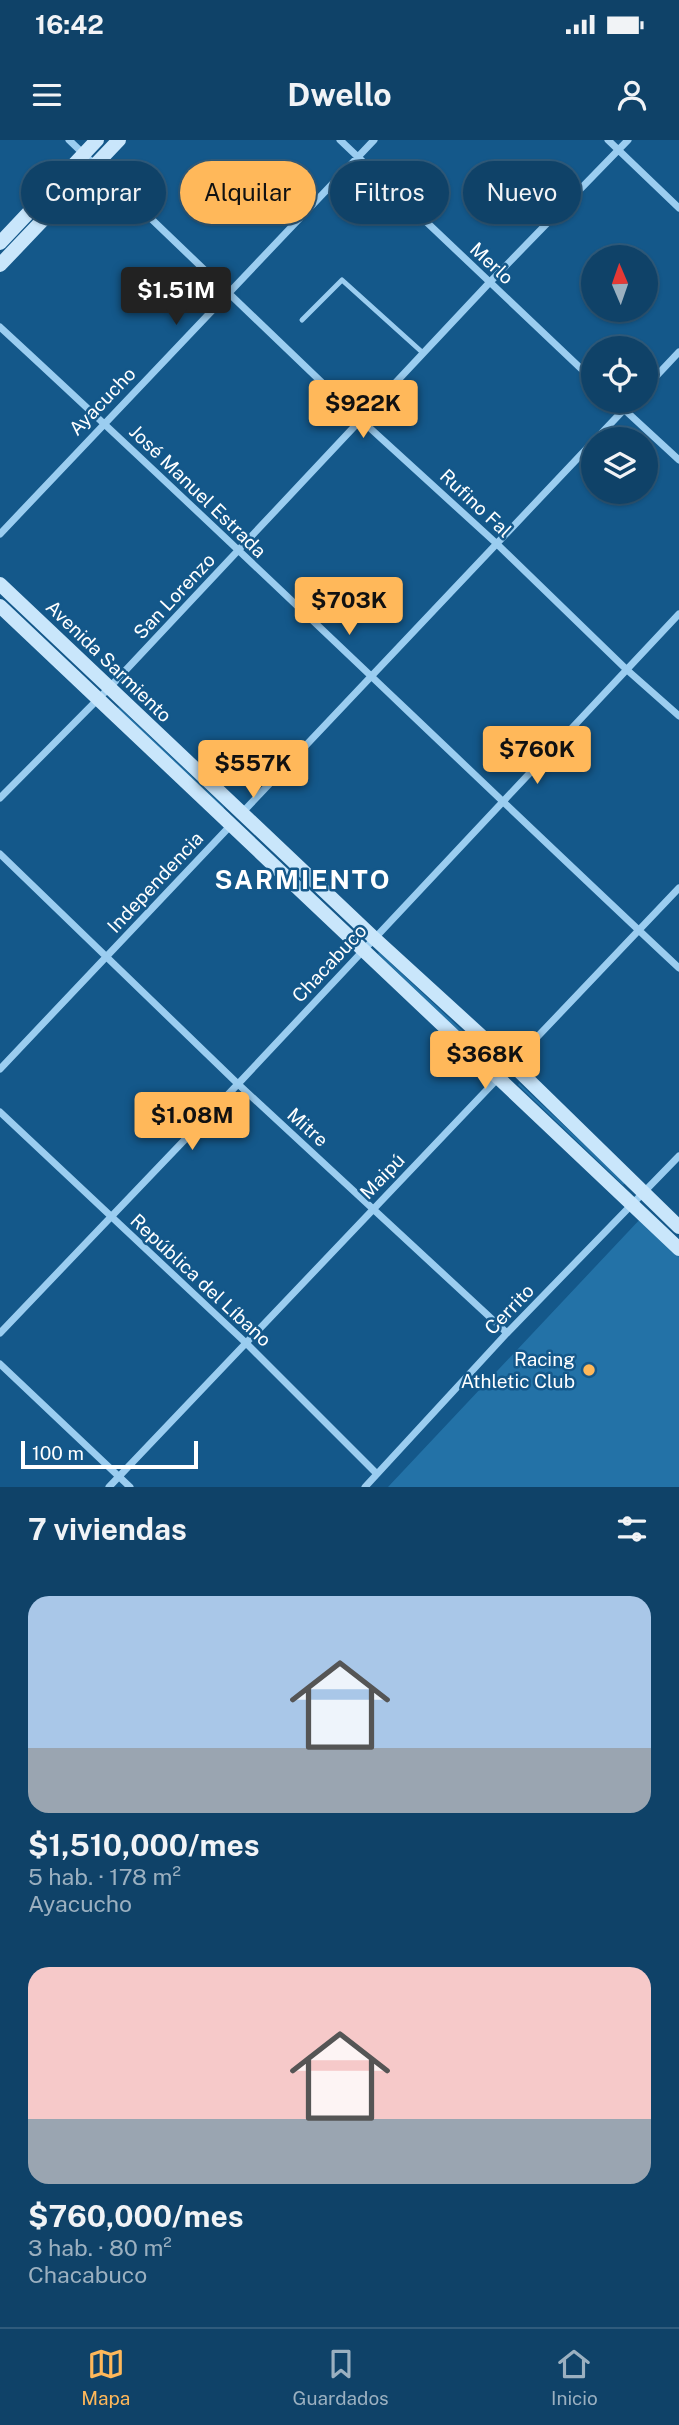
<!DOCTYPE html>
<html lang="es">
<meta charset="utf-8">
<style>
:root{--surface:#0f4268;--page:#1d4d71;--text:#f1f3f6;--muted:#9bb0c0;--line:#2f5b7c;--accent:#ffb85a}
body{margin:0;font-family:"Public Sans",sans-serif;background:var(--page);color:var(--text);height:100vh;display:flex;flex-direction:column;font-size:26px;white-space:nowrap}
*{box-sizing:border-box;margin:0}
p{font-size:23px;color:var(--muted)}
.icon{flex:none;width:38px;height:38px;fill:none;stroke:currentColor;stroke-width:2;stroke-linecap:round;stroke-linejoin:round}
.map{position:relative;height:1347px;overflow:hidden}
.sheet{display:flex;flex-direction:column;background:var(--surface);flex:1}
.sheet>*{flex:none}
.guide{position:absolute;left:21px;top:21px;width:637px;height:63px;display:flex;gap:14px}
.needle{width:46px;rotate:358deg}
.controls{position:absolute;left:581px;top:105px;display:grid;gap:14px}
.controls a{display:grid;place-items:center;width:77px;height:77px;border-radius:50%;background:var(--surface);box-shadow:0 2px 5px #0004,0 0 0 2px var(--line);font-size:35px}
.scale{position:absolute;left:21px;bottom:18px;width:177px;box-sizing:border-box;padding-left:7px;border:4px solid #fff;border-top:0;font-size:19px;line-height:24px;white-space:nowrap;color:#fff;-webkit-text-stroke:5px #14588a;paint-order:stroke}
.price{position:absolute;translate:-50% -60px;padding:0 16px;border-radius:7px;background:var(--accent);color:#111;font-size:23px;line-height:46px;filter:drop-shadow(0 2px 4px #0008)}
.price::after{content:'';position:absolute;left:50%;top:42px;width:21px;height:16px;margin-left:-10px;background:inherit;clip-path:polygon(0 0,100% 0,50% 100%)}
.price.current{background:#222;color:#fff}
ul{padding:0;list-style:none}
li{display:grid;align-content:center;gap:14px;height:371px;padding:0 28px}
li span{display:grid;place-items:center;height:217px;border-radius:21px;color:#555}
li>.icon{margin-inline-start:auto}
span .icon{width:126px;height:126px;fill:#fffc;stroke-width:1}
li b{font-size:30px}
h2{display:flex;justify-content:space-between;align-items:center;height:84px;padding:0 28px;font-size:30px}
.chip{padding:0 24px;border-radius:32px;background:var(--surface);box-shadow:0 2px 5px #0004,0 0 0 2px var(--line);font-size:24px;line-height:63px}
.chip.current{background:var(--accent);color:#111}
.status{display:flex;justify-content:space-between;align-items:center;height:49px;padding:0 35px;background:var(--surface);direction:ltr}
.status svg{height:19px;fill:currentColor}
header{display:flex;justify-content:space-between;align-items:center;height:91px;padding:0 28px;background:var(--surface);font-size:32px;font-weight:700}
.tabs{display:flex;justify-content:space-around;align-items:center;height:98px;border-top:2px solid var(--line);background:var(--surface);font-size:19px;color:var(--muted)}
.tabs a{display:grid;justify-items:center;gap:4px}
.tabs .current{color:var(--accent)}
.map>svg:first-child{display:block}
</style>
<div class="status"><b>16:42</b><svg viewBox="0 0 49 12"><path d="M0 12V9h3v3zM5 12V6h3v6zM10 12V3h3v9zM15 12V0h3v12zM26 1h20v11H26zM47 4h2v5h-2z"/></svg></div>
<header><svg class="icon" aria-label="menu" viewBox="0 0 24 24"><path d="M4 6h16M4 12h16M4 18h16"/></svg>Dwello<svg class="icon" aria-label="person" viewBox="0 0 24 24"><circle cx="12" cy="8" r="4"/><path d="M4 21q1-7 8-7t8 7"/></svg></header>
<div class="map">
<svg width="679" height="1347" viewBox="0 0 679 1347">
<rect width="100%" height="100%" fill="#14588a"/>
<path fill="#2372a7" d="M 119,567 L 224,667 L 223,669 L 117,569 Z
M 379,812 L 485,912 L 483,914 L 378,814 Z
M 519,943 L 625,1043 L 623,1045 L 518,945 Z
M 643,1076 L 679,1112 L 679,1347 L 388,1347 Z"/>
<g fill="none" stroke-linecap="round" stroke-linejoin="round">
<path stroke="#9bcdf0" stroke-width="5" d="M 302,180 L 342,140 L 423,213"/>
<path stroke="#9bcdf0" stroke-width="7" d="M 69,0 L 360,279 L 497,404 L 626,529 L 679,576
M 340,0 L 593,240
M 608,0 L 679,68
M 0,187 C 229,398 452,615 679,828
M 646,247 L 679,212
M 615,261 L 679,320
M 596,299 L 632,261
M 0,394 L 374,0
M 0,658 L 109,548 L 490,142 L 628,0
M 240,675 L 593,302
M 0,714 L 238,944 L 507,1193
M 0,929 L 232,684
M 0,972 L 246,1203 L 377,1334
M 0,1193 L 238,944 L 679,474
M 0,1224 L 130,1347
M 109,1347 L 679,748
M 365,1347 L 507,1193 L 679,1016"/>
<path stroke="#c9e6fb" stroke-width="14" d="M 0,103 L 97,0
M 0,125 L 119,0
M 0,444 L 374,798 L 512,924 L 679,1087
M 0,466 L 679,1109"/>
</g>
<circle fill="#ffb85a" stroke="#14588a" stroke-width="2.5" cx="589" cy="1230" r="7"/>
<g text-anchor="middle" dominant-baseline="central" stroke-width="5" stroke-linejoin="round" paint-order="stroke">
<g font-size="19" fill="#fff" stroke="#14588a">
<text transform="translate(492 123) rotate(43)">Merlo</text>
<text transform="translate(102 261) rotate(-46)">Ayacucho</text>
<text transform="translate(198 351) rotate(44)">José Manuel Estrada</text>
<text transform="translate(476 363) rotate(43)">Rufino Fal</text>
<text transform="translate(174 456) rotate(-47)">San Lorenzo</text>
<text transform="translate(109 521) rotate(44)">Avenida Sarmiento</text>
<text transform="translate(155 742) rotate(-47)">Independencia</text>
<text transform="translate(329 823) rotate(-47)">Chacabuco</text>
<text transform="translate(308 987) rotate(42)">Mitre</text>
<text transform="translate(382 1036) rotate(-46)">Maipú</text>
<text transform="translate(201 1140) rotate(43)">República del Líbano</text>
<text transform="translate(509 1169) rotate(-46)">Cerrito</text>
</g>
<g font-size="19" fill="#fff" stroke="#14588a" text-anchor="end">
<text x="575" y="1219">Racing<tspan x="575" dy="22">Athletic Club</tspan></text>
</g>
<g font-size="26" font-weight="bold" letter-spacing="2" fill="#fff" stroke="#14588a">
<text x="303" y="739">SARMIENTO</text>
</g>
</g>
</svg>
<div class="controls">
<a><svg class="needle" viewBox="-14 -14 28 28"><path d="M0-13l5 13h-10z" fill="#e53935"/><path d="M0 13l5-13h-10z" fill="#9bb0c0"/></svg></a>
<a><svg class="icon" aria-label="locate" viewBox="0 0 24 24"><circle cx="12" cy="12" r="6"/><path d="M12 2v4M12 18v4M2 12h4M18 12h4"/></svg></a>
<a><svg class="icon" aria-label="layers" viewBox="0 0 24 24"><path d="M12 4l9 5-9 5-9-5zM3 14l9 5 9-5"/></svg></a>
</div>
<div class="scale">100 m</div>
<b class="price current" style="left:176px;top:187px">$1.51M</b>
<b class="price" style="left:363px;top:300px">$922K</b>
<b class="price" style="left:349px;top:497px">$703K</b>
<b class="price" style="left:537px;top:646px">$760K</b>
<b class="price" style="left:253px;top:660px">$557K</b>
<b class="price" style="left:485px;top:951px">$368K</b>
<b class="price" style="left:192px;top:1012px">$1.08M</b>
<div class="guide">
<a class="chip">Comprar</a>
<a class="chip current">Alquilar</a>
<a class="chip">Filtros</a>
<a class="chip">Nuevo</a>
</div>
</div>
<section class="sheet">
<h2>7 viviendas<svg class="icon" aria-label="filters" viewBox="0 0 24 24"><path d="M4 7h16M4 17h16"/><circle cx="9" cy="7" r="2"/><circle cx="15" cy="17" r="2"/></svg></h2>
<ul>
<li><span style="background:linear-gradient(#a9c7e8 70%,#9aa5b1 0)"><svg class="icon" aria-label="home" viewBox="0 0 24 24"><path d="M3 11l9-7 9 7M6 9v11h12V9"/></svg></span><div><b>$1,510,000/mes</b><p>5 hab. · 178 m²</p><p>Ayacucho</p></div></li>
<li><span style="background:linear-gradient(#f6c9c9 70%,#9aa5b1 0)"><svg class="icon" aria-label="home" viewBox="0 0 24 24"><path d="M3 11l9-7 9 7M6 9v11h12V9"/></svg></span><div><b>$760,000/mes</b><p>3 hab. · 80 m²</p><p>Chacabuco</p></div></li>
</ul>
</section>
<nav class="tabs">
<a class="current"><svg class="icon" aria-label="map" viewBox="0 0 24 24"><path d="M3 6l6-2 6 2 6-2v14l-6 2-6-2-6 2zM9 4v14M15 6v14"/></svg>Mapa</a>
<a><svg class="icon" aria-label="saved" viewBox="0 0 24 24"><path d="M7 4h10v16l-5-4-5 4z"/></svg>Guardados</a>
<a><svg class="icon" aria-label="home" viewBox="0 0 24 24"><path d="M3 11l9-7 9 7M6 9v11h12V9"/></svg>Inicio</a>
</nav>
